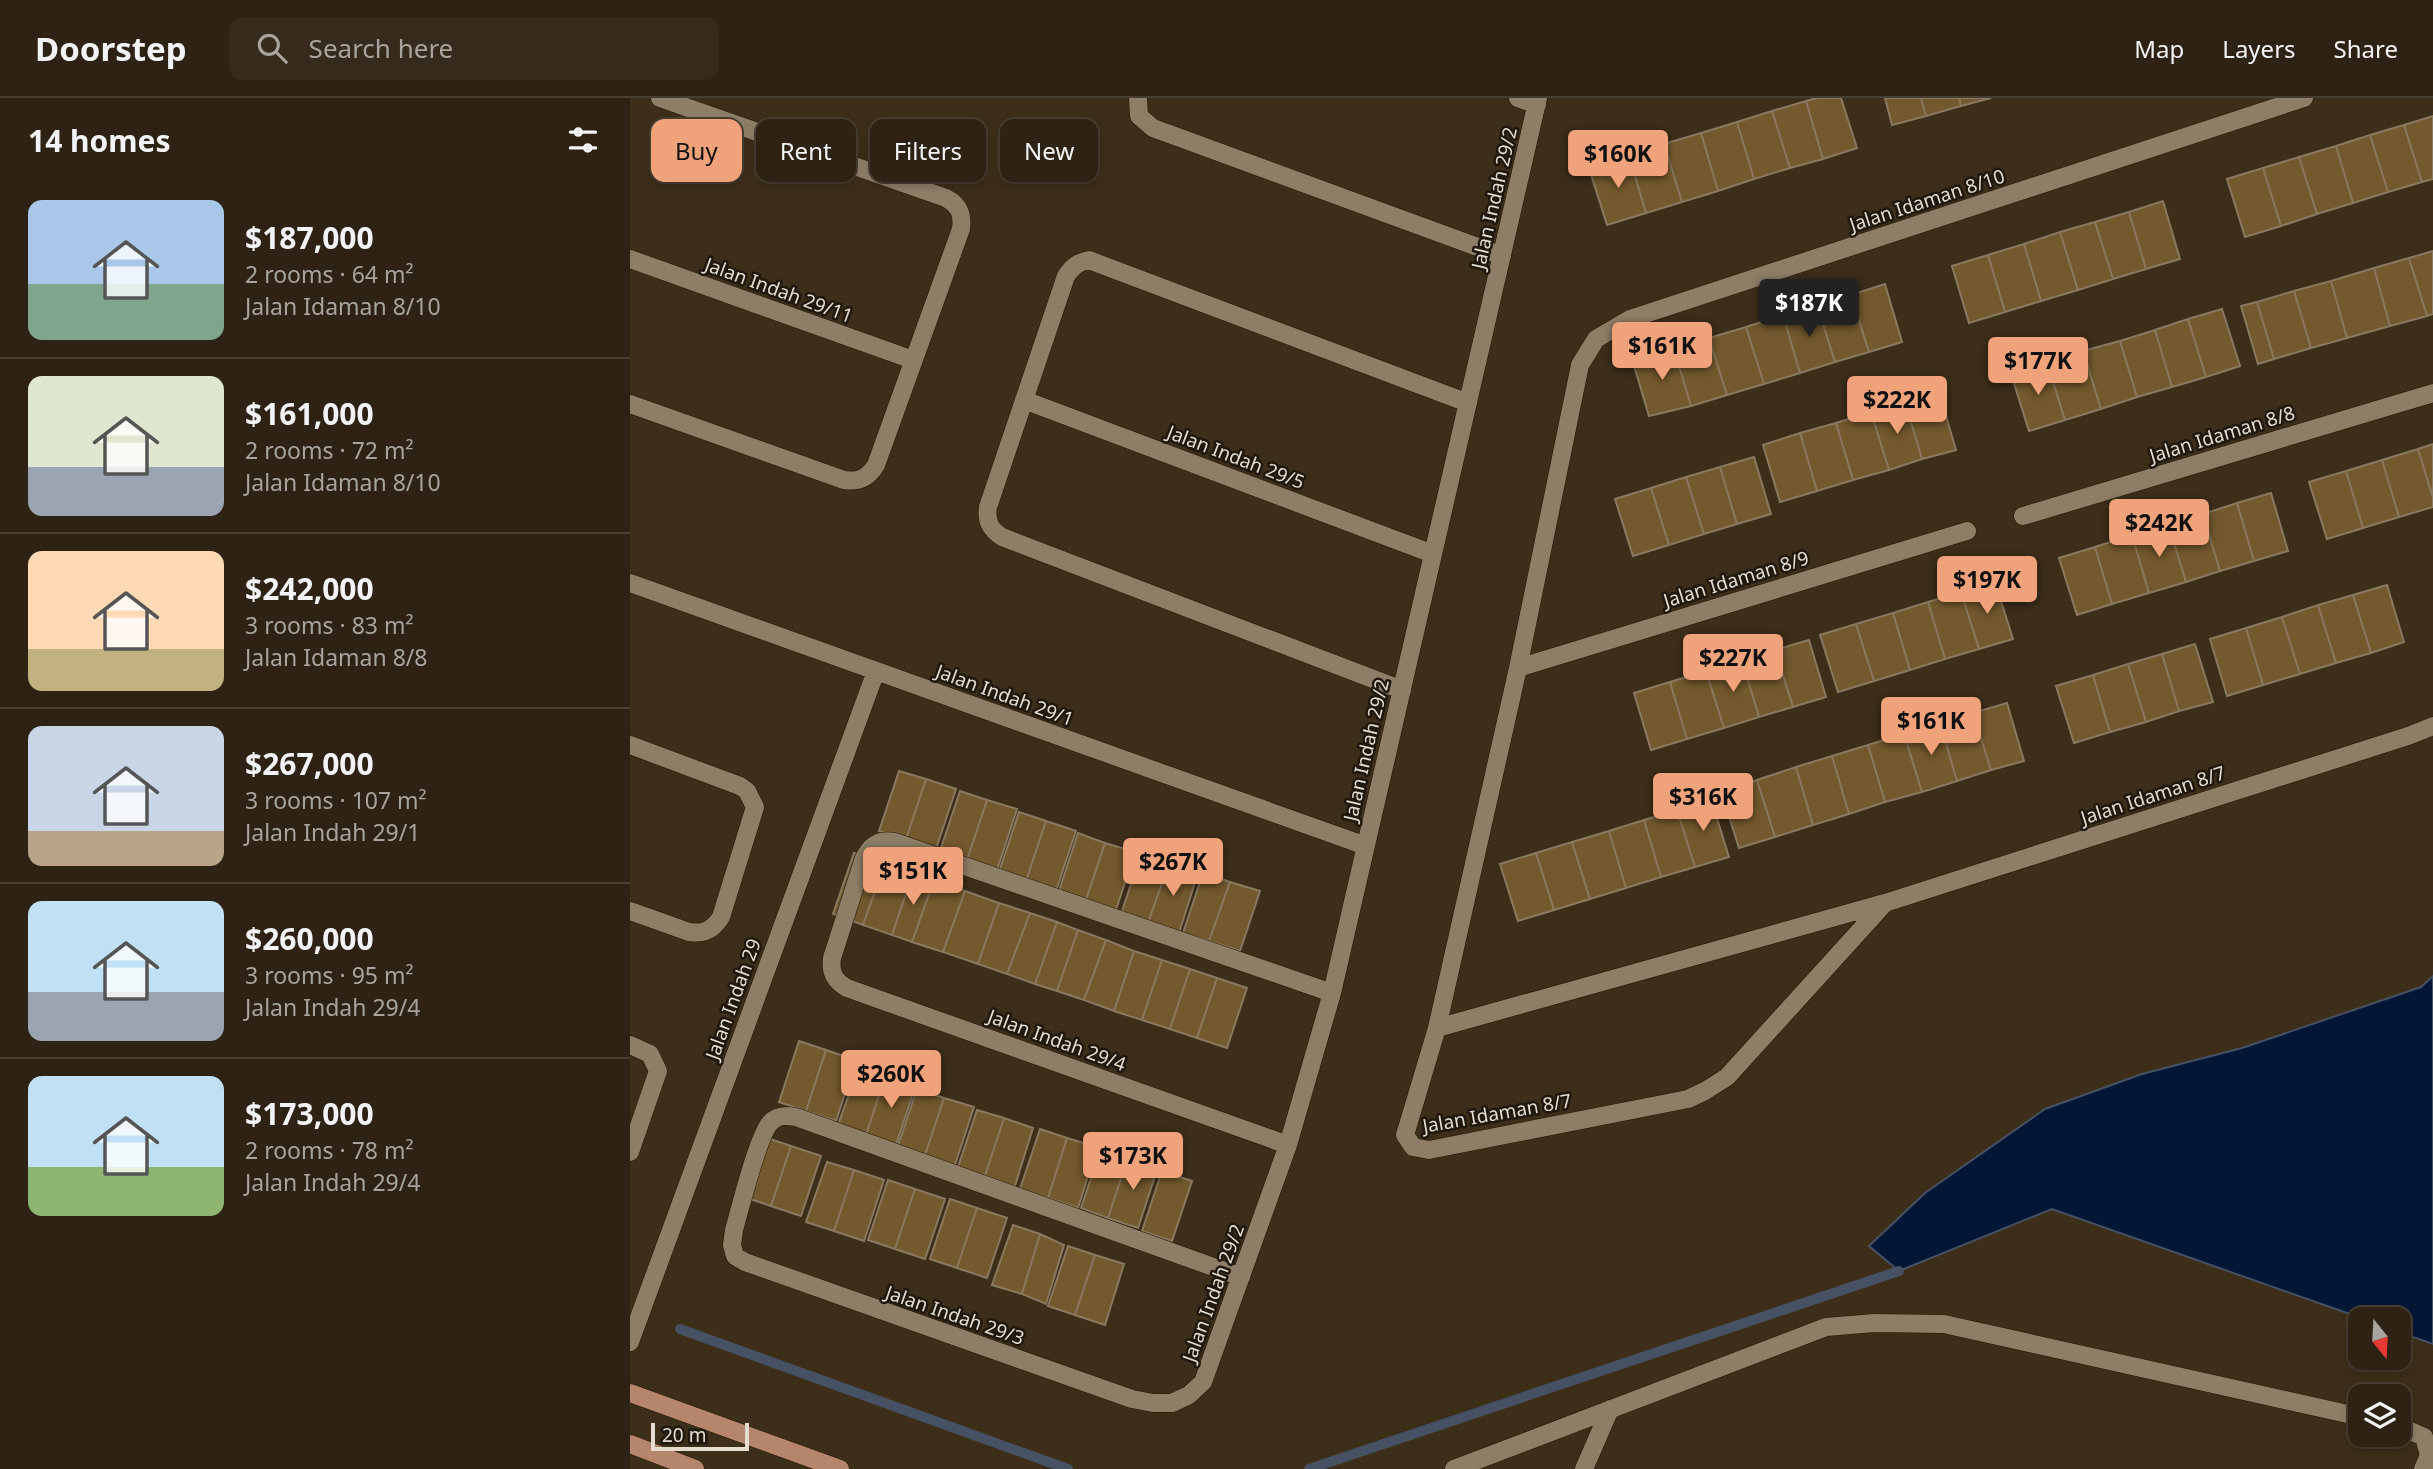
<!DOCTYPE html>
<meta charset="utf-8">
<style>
:root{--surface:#2d2213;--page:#352a1c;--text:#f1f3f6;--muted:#a7a4a0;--line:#483f33;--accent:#f0a27a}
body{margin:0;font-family:"Noto Sans",sans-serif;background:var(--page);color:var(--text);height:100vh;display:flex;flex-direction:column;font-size:26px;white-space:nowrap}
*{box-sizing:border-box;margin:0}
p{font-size:23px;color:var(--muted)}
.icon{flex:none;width:38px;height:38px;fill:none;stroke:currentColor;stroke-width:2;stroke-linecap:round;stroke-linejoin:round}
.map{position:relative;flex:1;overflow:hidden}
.details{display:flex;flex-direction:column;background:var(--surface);width:630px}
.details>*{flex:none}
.top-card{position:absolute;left:21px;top:21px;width:665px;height:63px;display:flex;gap:14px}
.needle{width:46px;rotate:162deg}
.controls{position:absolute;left:1718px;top:1209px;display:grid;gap:14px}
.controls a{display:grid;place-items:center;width:63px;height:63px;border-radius:14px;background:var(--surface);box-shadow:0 4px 10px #0003,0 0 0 2px var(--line);font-size:35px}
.scale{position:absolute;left:21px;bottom:18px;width:98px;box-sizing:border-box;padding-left:7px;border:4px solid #e4dccf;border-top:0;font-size:19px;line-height:24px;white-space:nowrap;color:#e4dccf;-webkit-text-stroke:5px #1e180e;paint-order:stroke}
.price{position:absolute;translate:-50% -60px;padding:0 16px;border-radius:7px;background:var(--accent);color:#111;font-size:23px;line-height:46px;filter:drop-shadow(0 2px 4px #0008)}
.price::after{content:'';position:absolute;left:50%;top:42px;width:21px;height:16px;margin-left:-10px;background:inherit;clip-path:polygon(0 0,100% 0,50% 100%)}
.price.current{background:#222;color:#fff}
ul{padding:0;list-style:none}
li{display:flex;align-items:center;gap:21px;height:175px;padding:0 28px}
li+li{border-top:2px solid var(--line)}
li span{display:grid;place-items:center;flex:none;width:196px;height:140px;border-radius:14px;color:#555}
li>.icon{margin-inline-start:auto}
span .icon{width:84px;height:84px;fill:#fffc;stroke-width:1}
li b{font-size:30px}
h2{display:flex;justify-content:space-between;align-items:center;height:84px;padding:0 28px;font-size:30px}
.pill{padding:0 24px;border-radius:14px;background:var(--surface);box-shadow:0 4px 10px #0003,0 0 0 2px var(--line);font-size:24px;line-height:63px}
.pill.current{background:var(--accent);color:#111}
header{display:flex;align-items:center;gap:42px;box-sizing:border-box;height:98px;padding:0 35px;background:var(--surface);border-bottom:2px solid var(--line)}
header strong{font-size:33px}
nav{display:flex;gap:38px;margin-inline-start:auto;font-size:24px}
.search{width:490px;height:63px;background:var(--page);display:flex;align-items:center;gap:18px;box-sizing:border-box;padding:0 24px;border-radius:14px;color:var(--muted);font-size:26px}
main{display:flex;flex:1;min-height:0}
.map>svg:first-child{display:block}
</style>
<header>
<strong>Doorstep</strong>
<div class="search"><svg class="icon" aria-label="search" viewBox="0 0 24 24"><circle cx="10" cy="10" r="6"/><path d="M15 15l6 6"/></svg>Search here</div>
<nav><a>Map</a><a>Layers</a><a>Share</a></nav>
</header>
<main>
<section class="details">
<h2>14 homes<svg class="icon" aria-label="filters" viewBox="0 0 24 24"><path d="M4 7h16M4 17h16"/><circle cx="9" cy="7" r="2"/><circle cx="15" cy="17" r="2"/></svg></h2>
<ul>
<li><span style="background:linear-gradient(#a9c7e8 60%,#7fa58c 0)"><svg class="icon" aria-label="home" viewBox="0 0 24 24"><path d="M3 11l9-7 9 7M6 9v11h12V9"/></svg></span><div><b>$187,000</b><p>2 rooms · 64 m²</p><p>Jalan Idaman 8/10</p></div></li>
<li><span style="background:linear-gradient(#dfe7d0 65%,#9aa5b1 0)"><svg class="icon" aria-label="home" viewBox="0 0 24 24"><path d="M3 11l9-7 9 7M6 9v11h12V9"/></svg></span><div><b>$161,000</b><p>2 rooms · 72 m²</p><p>Jalan Idaman 8/10</p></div></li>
<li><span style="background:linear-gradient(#ffd9b3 70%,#c2b280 0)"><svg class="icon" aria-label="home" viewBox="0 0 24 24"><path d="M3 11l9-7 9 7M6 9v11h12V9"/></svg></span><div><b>$242,000</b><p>3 rooms · 83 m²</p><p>Jalan Idaman 8/8</p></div></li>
<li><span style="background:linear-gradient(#c9d6e8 75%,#b9a48a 0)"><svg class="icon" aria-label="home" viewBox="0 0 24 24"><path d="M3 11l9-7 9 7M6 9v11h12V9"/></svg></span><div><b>$267,000</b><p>3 rooms · 107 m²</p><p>Jalan Indah 29/1</p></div></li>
<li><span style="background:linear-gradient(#bfe0f5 65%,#9aa5b1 0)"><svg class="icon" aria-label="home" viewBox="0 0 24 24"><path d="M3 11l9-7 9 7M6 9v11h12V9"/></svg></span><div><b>$260,000</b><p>3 rooms · 95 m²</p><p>Jalan Indah 29/4</p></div></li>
<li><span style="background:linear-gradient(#bfe0f5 65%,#8fb573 0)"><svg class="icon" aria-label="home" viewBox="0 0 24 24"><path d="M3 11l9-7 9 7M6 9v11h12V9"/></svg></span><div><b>$173,000</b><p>2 rooms · 78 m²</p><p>Jalan Indah 29/4</p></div></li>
</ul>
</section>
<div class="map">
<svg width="1803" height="1371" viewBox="0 0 1803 1371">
<rect width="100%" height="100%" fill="#3c2e19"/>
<path fill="#021636" stroke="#465164" stroke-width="2" d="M 1803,878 L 1803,1246 L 1769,1234 L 1769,1222 L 1734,1221 L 1422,1111 L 1269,1173 L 1239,1148 L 1295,1095 L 1415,1011 L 1512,976 L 1612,950 L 1791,889 Z"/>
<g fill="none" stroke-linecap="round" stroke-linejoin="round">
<path stroke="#465164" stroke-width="10" d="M 50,1231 L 438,1371
M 679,1371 L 1269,1173"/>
</g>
<path fill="#74592e" stroke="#897961" stroke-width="2" d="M 1187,0 L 1211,0 L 1227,50 L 1193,61 L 1176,3 Z
M 1255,0 L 1291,0 L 1296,18 L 1262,27 Z
M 1291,0 L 1329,0 L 1331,8 L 1296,18 Z
M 1329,0 L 1361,0 L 1331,8 Z
M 1176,3 L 1193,61 L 1160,70 L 1142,13 Z
M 1142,13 L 1160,70 L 1124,81 L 1107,24 Z
M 1803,18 L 1803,81 L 1792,84 L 1774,27 Z
M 1107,24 L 1124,81 L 1088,93 L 1071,35 Z
M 1774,27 L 1792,84 L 1758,94 L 1740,37 Z
M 1071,35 L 1088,93 L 1052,104 L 1034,46 Z
M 1740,37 L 1758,94 L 1723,105 L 1706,48 Z
M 1034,46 L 1052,104 L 1016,115 L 999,58 Z
M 1706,48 L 1723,105 L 1687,116 L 1669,59 Z
M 999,58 L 1016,115 L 977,127 L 959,70 Z
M 1669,59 L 1687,116 L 1651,128 L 1633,70 Z
M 1633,70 L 1651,128 L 1615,139 L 1597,81 Z
M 1533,103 L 1550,161 L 1516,171 L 1499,114 Z
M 1499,114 L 1516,171 L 1483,181 L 1465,124 Z
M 1465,124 L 1483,181 L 1448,192 L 1430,134 Z
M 1430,134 L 1448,192 L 1411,203 L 1394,146 Z
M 1394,146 L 1411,203 L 1375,214 L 1358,157 Z
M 1803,153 L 1803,216 L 1797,218 L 1779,160 Z
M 1358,157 L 1375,214 L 1339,225 L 1322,168 Z
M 1779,160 L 1797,218 L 1760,228 L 1744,170 Z
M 1744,170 L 1760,228 L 1717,240 L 1701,183 Z
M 1701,183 L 1717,240 L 1681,250 L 1664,193 Z
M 1255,186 L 1272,244 L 1239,254 L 1221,197 Z
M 1664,193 L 1681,250 L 1644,261 L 1627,204 Z
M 1221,197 L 1239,254 L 1205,264 L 1187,207 Z
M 1627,204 L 1644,261 L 1628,266 L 1611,208 Z
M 1187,207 L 1205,264 L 1170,275 L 1153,217 Z
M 1592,211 L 1610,268 L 1576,279 L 1558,221 Z
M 1153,217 L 1170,275 L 1134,286 L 1116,229 Z
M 1558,221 L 1576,279 L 1542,289 L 1525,232 Z
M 1116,229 L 1134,286 L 1097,297 L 1079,240 Z
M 1525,232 L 1542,289 L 1507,299 L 1490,243 Z
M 1079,240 L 1097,297 L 1061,308 L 1044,251 Z
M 1490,243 L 1507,299 L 1471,311 L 1453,253 Z
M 1044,251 L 1061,308 L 1019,318 L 1002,261 Z
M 1453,253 L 1471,311 L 1435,322 L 1417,265 Z
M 1417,265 L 1435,322 L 1399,333 L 1381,276 Z
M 1309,294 L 1326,352 L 1292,361 L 1275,304 Z
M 1275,304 L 1292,361 L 1259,372 L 1241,314 Z
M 1241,314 L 1259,372 L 1223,382 L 1206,325 Z
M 1206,325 L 1223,382 L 1187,393 L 1170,335 Z
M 1170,335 L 1187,393 L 1150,404 L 1133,347 Z
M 1803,346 L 1803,400 L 1788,351 Z
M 1788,351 L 1803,400 L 1803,409 L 1769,419 L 1752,362 Z
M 1124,359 L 1141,416 L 1107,426 L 1090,369 Z
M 1752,362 L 1769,419 L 1733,430 L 1716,373 Z
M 1090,369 L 1107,426 L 1074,436 L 1056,379 Z
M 1716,373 L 1733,430 L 1697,441 L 1679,384 Z
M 1056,379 L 1074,436 L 1039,447 L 1021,390 Z
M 1021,390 L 1039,447 L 1003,458 L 985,401 Z
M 1641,395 L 1658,453 L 1624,463 L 1607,405 Z
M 1607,405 L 1624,463 L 1590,473 L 1573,416 Z
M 1573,416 L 1590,473 L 1556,484 L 1538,426 Z
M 1538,426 L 1556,484 L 1519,495 L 1502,437 Z
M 1502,437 L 1519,495 L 1482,506 L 1465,449 Z
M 1465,449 L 1482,506 L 1447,517 L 1429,460 Z
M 1365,484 L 1383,541 L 1349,551 L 1331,494 Z
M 1757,487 L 1774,544 L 1741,555 L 1723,497 Z
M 1331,494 L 1349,551 L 1315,561 L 1298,504 Z
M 1723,497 L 1741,555 L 1706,565 L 1688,507 Z
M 1298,504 L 1315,561 L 1280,572 L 1263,515 Z
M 1688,507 L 1706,565 L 1670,576 L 1652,519 Z
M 1263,515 L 1280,572 L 1244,583 L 1226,526 Z
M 1652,519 L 1670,576 L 1633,587 L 1616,530 Z
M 1226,526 L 1244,583 L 1208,594 L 1190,537 Z
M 1616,530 L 1633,587 L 1597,598 L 1580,541 Z
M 1179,542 L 1196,599 L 1163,609 L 1145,552 Z
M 1565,546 L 1583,604 L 1549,613 L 1532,556 Z
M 1145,552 L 1163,609 L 1129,619 L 1112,562 Z
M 1532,556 L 1549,613 L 1516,624 L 1498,566 Z
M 1112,562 L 1129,619 L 1094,630 L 1076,573 Z
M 1498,566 L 1516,624 L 1480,634 L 1463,577 Z
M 1076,573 L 1094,630 L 1057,641 L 1040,584 Z
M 1463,577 L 1480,634 L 1444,645 L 1426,588 Z
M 1040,584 L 1057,641 L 1021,652 L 1004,595 Z
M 1377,605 L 1394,663 L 1361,672 L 1343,615 Z
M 1343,615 L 1361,672 L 1327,683 L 1310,625 Z
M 1310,625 L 1327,683 L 1292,694 L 1274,636 Z
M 1274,636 L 1292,694 L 1255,704 L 1238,647 Z
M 1238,647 L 1255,704 L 1219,716 L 1202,658 Z
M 1202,658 L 1219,716 L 1183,727 L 1166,669 Z
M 1166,669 L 1183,727 L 1145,739 L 1127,682 Z
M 269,673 L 296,681 L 276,741 L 249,733 Z
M 296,681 L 326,691 L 306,751 L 276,741 Z
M 1127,682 L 1145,739 L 1109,750 L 1091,693 Z
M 330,693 L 357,702 L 337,762 L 310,753 Z
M 1081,701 L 1099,759 L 1065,769 L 1047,712 Z
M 357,702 L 387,711 L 367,772 L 337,762 Z
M 1047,712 L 1065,769 L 1031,779 L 1014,722 Z
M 389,714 L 416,723 L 396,783 L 369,774 Z
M 1014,722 L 1031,779 L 996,790 L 979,733 Z
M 416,723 L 446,733 L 426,793 L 396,783 Z
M 979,733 L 996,790 L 960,801 L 942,744 Z
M 448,735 L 475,745 L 455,805 L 428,796 Z
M 942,744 L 960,801 L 924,812 L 906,755 Z
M 475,745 L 505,754 L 485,815 L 455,805 Z
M 224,755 L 255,765 L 233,827 L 203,816 Z
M 906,755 L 924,812 L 888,823 L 870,766 Z
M 511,756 L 539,765 L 518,825 L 491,816 Z
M 255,765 L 283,775 L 262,837 L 233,827 Z
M 539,765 L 568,775 L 549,835 L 518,825 Z
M 283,775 L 304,782 L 282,844 L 262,837 Z
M 573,775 L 600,784 L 579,843 L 553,835 Z
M 304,782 L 335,793 L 313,854 L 282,844 Z
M 600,784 L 630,793 L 610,853 L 579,843 Z
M 335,793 L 369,805 L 348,866 L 313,854 Z
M 369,805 L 400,815 L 377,876 L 348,866 Z
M 400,815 L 427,824 L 405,886 L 377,876 Z
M 427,824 L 448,832 L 427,893 L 405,886 Z
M 448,832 L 476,842 L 454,902 L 427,893 Z
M 476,842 L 504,853 L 484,913 L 454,902 Z
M 504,853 L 532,862 L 512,922 L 484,913 Z
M 532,862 L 560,871 L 540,931 L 512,922 Z
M 560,871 L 587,880 L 567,940 L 540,931 Z
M 587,880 L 617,890 L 597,950 L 567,940 Z
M 169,943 L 196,952 L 176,1013 L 149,1004 Z
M 196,952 L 226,962 L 206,1023 L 176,1013 Z
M 229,968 L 256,976 L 236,1037 L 208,1027 Z
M 256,976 L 286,986 L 266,1047 L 236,1037 Z
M 287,991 L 314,1000 L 294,1060 L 267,1051 Z
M 314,1000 L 344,1009 L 324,1070 L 294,1060 Z
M 347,1012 L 374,1020 L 354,1081 L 327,1072 Z
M 374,1020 L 403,1030 L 384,1091 L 354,1081 Z
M 410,1031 L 437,1040 L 418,1100 L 390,1091 Z
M 134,1039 L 161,1048 L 141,1108 L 114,1099 Z
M 437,1040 L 467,1049 L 448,1110 L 418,1100 Z
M 161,1048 L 191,1058 L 171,1118 L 141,1108 Z
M 471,1050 L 498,1059 L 478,1120 L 451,1110 Z
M 498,1059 L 528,1069 L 508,1130 L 478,1120 Z
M 197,1064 L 224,1072 L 204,1133 L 176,1124 Z
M 224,1072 L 254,1082 L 234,1143 L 204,1133 Z
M 532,1073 L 562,1083 L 542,1143 L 512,1133 Z
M 258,1082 L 285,1091 L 265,1151 L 238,1142 Z
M 285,1091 L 315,1101 L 295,1161 L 265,1151 Z
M 320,1101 L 347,1110 L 327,1170 L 300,1161 Z
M 347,1110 L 377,1120 L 357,1180 L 327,1170 Z
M 383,1127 L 410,1136 L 392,1196 L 362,1187 Z
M 410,1136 L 434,1147 L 416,1206 L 392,1196 Z
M 438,1148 L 465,1157 L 445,1217 L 418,1208 Z
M 465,1157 L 494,1166 L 475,1227 L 445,1217 Z"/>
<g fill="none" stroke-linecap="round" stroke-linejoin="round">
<g stroke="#231602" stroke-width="19">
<path id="minor" d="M 508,0 L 509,18 L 523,30 L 872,158
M 888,0 L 907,7
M 0,161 L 283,262
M 394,302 L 803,456
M 0,306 L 214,382 C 229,384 238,380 246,367 L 331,131 C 333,116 329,107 316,100 L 30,0
M 1393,418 L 1803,295
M 0,485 L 736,748
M 888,570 L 1337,433
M 772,592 L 372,439 C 360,431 356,423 358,409 L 436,178 C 442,169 448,164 459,162 L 838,305
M 0,647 L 110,688 L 117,693 L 125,709 L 91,819 C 83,832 74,836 59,834 L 0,813
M 1255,805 L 1097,979 L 1075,993 L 1058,1001 L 799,1052 L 783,1049 L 775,1037 L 807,930 L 888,570 L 950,267 L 966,241 L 1000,221 L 1674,0
M 807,930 L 1255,805 L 1778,638 L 1803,628
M 0,947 L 20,956 L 28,973 L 0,1054
M 658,1047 L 217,890 C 204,883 200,874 202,860 L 234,760 C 241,746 250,741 265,744 L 702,895
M 611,1179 L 166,1019 C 156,1017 147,1017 140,1025 C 128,1038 110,1111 104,1132 L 102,1147 L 105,1158 L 115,1164 L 502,1301 L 523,1305 L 542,1305 L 559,1297 L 573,1284 L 658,1047 L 702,895 L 908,0
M 0,1244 L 246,573
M 1769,1328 L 1794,1339 L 1799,1357 L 1793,1371
M 824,1371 L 1196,1229 L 1244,1225 L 1314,1226 L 1731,1319
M 954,1371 L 980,1311"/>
</g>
<g stroke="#231602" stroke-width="19">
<path id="major" d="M 0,1295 L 210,1371
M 0,1346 L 65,1371"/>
</g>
<use href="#minor" stroke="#8e7e67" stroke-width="18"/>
<use href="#major" stroke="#b6866c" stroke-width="18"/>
</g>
<g text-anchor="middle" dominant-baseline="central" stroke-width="5" stroke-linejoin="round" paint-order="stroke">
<g font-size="19" fill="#e4dccf" stroke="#1e180e">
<text transform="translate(864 100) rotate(-77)">Jalan Indah 29/2</text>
<text transform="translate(1297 102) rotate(-18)">Jalan Idaman 8/10</text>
<text transform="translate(149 192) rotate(20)">Jalan Indah 29/11</text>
<text transform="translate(1592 336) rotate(-17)">Jalan Idaman 8/8</text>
<text transform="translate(606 359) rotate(21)">Jalan Indah 29/5</text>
<text transform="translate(1106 481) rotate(-17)">Jalan Idaman 8/9</text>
<text transform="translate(375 597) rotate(20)">Jalan Indah 29/1</text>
<text transform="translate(736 652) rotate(-77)">Jalan Indah 29/2</text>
<text transform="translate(1523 697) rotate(-18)">Jalan Idaman 8/7</text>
<text transform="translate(103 901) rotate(-70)">Jalan Indah 29</text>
<text transform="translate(427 942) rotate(20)">Jalan Indah 29/4</text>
<text transform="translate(867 1015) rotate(-10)">Jalan Idaman 8/7</text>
<text transform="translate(583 1195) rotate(-70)">Jalan Indah 29/2</text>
<text transform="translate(325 1217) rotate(19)">Jalan Indah 29/3</text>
</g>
</g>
</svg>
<div class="controls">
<a><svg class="needle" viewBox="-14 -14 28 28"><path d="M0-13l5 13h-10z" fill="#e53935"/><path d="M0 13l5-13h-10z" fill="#a7a4a0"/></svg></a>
<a><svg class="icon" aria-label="layers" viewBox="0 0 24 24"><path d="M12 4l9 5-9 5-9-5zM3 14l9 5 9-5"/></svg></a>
</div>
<div class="scale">20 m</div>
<b class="price" style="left:988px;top:92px">$160K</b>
<b class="price current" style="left:1179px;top:241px">$187K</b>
<b class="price" style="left:1032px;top:284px">$161K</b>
<b class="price" style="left:1408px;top:299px">$177K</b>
<b class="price" style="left:1267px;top:338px">$222K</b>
<b class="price" style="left:1529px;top:461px">$242K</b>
<b class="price" style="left:1357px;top:518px">$197K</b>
<b class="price" style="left:1103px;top:596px">$227K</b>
<b class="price" style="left:1301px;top:659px">$161K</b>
<b class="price" style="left:1073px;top:735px">$316K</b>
<b class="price" style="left:543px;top:800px">$267K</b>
<b class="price" style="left:283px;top:809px">$151K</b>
<b class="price" style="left:261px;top:1012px">$260K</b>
<b class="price" style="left:503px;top:1094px">$173K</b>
<div class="top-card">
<a class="pill current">Buy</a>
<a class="pill">Rent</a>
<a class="pill">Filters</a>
<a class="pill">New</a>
</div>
</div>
</main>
